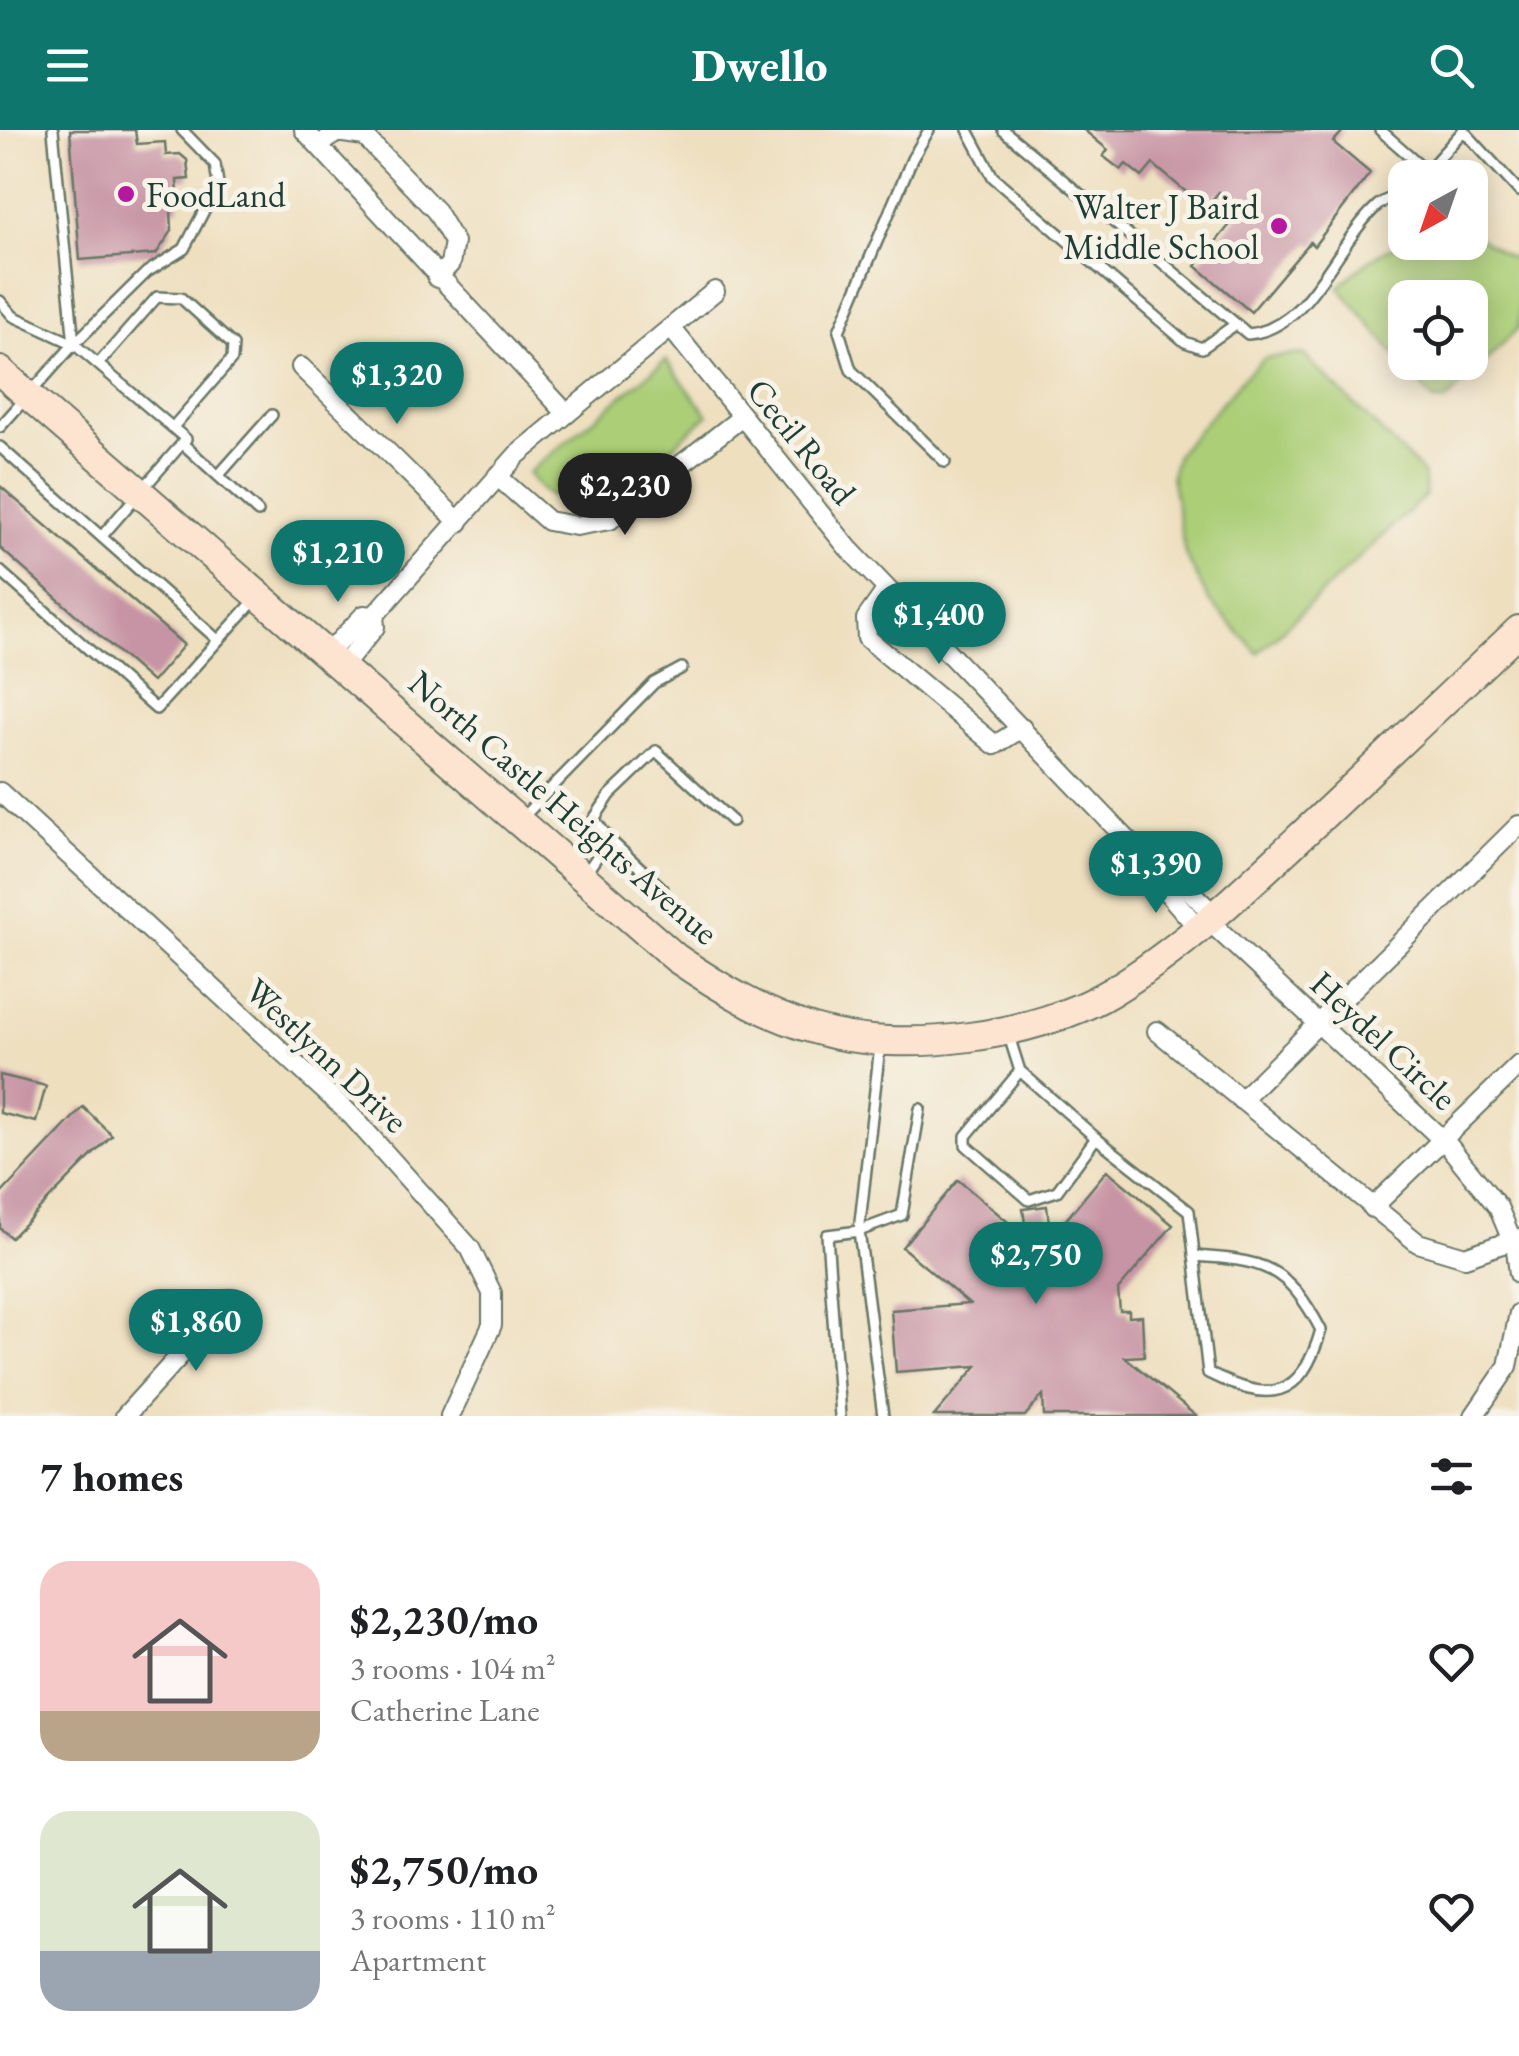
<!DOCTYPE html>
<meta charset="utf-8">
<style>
:root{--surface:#fff;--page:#f6f6f6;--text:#202124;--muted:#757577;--accent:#0f766e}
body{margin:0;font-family:"EB Garamond",serif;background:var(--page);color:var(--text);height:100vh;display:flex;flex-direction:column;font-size:38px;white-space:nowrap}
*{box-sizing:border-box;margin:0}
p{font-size:32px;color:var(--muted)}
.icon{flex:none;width:55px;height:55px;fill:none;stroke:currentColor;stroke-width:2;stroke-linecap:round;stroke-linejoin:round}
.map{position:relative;height:1286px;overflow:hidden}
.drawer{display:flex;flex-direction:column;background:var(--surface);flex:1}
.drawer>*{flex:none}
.needle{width:65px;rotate:220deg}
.tools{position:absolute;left:1388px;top:30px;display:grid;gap:20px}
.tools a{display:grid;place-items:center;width:100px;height:100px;border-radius:20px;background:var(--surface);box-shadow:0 5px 25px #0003;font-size:50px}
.price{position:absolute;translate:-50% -85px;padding:0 22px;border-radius:35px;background:var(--accent);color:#fff;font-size:32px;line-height:65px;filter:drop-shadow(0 2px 5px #0008)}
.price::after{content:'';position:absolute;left:50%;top:60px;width:30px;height:22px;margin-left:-15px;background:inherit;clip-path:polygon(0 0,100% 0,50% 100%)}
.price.selected{background:#222;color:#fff}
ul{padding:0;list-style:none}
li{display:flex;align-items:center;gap:30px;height:250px;padding:0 40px}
li span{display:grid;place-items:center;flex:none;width:280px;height:200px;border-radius:30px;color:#555}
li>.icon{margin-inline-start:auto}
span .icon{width:120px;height:120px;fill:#fffc;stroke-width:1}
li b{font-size:42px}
h2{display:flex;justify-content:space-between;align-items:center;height:120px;padding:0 40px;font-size:42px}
header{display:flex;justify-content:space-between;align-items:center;height:130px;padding:0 40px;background:var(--accent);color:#fff;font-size:45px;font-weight:800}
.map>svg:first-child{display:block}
</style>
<header><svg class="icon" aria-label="menu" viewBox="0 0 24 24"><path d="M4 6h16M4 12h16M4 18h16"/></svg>Dwello<svg class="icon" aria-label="search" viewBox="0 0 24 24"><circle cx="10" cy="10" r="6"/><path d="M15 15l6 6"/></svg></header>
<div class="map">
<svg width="1519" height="1286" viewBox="0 0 1519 1286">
<rect width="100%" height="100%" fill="#f7f3e8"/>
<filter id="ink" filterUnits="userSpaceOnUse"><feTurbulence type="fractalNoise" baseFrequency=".01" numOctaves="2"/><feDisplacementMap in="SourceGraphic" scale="20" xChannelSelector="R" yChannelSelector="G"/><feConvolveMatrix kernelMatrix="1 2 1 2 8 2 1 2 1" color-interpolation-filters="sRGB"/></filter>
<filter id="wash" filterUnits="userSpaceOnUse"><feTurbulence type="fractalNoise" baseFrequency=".0048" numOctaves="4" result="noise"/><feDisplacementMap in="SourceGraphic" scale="40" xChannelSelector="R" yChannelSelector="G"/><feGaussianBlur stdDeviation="2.25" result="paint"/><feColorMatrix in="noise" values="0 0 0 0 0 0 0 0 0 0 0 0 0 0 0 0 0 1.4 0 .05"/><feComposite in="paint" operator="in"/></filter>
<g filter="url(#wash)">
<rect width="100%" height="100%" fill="#eedfbf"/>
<path fill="#abce77" stroke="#658656" stroke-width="2.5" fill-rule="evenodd" d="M 1470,102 L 1519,133 L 1519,197 L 1446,271 L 1434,271 L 1339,157 C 1392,106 1400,112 1470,112 ZM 1405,168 L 1470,168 L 1470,232 L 1405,232 Z
M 1303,224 L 1423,343 L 1426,365 L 1258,523 L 1209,470 L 1185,424 L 1171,345 L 1177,324 L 1245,246 L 1265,228 Z
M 666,230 L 708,285 C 682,307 631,358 603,371 C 573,384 543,367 528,343 Z"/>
<g id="blocks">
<path fill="#c794a5" d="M 70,0 L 135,0 L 137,14 L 165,12 L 166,25 L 180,24 L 187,30 L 189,49 L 177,50 L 179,78 L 171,79 L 172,101 L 156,124 L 80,130 Z
M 1084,0 L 1344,0 L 1333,12 L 1370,43 L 1314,116 L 1310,112 L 1251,182 L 1196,136 L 1241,81 L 1219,62 L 1205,78 L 1153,34 L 1142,47 L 1126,34 L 1121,40 L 1103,26 L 1108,20 Z
M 0,356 L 184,515 L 152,552 L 0,418 Z
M 0,945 L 46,956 L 36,992 L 0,983 Z
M 83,977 L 112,1005 L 11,1108 L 0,1098 L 0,1065 Z
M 1107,1040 L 1173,1095 L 1118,1160 L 1120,1181 L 1129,1181 L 1129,1187 L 1142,1186 L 1144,1226 L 1125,1227 L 1196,1286 L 1044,1286 L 1043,1265 L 1025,1286 L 934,1286 L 977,1236 L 896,1242 L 891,1180 L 969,1174 L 902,1117 L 958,1050 L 1027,1108 L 1023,1079 L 1047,1076 L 1051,1108 Z"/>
</g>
</g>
<g filter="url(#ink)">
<use href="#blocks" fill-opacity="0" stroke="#677665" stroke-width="2.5"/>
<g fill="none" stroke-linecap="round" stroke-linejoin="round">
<g stroke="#677665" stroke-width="14">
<path id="lane" d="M 53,0 L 74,214
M 929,0 L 912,29 L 839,201 L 851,240 L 945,332
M 968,0 L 993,47 L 1185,212 L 1202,218 L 1236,194
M 1003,0 L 1248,204 C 1310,199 1335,114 1377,76 C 1384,69 1396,67 1405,63
M 1380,0 L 1427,41
M 1463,0 L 1519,61
M 1421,48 L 1463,1
M 0,171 L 13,186 L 74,214 L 186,309 L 102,406
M 99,233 L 157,167 L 181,168 L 233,215 L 232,229 L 173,297
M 0,297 L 74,214 L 147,142 L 184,119 L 218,54 L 215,34 L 182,0
M 183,314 L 258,382
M 0,317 L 218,510
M 218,346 L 272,285
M 0,441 L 156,579 L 255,470
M 520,690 L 654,553 L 682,538
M 609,709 L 663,759
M 586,743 L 609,709 L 594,689 L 610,665 L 656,621 L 732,691
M 1008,903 L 1020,941 L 966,1006 L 966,1015 L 1029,1070 L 1057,1061 L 1096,1008 L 1020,941
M 880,916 L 859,1101 L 883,1286
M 1096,1008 L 1189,1081 L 1208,1243 C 1269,1273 1301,1271 1321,1200 C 1287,1135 1263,1130 1194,1126
M 840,1286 L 827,1105 L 859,1101 L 902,1085 L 920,979"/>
</g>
<g stroke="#677665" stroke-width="22">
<path id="street" d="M 304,0 L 567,284
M 319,16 L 337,2 L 364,6 L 436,81 L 454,112 L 450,134 L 437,148
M 672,199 L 848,418 L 1165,749
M 301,237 L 459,392
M 497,346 L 548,391 L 576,396 L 610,390 L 742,287
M 887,459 L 866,489 L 867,508 L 995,615 L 1022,598
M 374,486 L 517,325 L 715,161
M 328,523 L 364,485 L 374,486
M 343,536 L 375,497 L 374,486
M 0,662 L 352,986 L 470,1118 L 492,1163 L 492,1195 L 450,1286
M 1165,749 L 1177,748 L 1215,786
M 1165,749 L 1167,762 L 1199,799
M 1209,791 L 1448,1015 L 1498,1077 L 1516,1120 L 1519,1144
M 1157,901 L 1418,1113 L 1465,1127 L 1519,1108
M 1241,970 L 1519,695
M 1372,1078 L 1519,935
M 125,1286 L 231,1169
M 1474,1286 L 1508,1236 L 1519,1183"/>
</g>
<g stroke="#677665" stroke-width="32">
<path id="secondary" d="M 0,241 L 676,828 C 720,858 765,885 817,900 C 901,925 1037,907 1111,862 C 1187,816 1251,753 1315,693 C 1383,629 1451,564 1519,500"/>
</g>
<use href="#lane" stroke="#fff" stroke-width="9"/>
<use href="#street" stroke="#fff" stroke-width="18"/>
<use href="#secondary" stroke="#fde4d0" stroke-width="28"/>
</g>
</g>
<g fill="#b5179e" stroke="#f7f3e8" stroke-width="4">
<circle cx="126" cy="64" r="10"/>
<circle cx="1279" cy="96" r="10"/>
</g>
<g text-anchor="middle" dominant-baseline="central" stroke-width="10" stroke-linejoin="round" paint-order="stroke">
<g font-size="35" fill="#1f3d34" stroke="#f7f3e8" text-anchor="start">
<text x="146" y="64">FoodLand</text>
<text x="1259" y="76" text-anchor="end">Walter J Baird<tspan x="1259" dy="40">Middle School</tspan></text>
</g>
<g font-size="35" fill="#1f3d34" stroke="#f7f3e8">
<text transform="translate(802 311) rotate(51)">Cecil Road</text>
<text transform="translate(564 677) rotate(41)">North Castle Heights Avenue</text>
<text transform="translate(1384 910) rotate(43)">Heydel Circle</text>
<text transform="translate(327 925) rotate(43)">Westlynn Drive</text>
</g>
</g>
</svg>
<div class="tools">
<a><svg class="needle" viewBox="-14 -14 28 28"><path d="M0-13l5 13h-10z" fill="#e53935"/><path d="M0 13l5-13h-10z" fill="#757577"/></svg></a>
<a><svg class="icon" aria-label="locate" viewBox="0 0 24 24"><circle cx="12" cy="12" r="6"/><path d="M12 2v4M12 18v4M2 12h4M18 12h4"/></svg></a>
</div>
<b class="price" style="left:397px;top:297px">$1,320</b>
<b class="price selected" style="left:625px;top:408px">$2,230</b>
<b class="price" style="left:338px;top:475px">$1,210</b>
<b class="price" style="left:939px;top:537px">$1,400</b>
<b class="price" style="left:1156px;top:786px">$1,390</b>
<b class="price" style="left:1036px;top:1177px">$2,750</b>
<b class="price" style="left:196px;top:1244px">$1,860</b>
</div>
<section class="drawer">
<h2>7 homes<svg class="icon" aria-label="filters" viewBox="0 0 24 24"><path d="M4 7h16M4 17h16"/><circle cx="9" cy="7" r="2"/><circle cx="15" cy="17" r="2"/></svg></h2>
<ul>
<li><span style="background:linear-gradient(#f6c9c9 75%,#b9a48a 0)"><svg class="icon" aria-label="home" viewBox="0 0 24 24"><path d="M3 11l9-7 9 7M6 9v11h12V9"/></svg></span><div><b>$2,230/mo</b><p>3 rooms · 104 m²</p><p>Catherine Lane</p></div><svg class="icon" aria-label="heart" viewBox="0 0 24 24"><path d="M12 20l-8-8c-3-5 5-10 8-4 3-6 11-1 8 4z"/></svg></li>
<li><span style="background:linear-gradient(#dfe7d0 70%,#9aa5b1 0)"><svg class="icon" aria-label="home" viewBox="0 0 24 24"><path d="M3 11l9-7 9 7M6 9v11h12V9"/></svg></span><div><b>$2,750/mo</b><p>3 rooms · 110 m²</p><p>Apartment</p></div><svg class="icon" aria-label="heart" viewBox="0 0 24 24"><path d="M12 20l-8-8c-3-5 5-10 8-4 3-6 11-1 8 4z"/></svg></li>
</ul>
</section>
